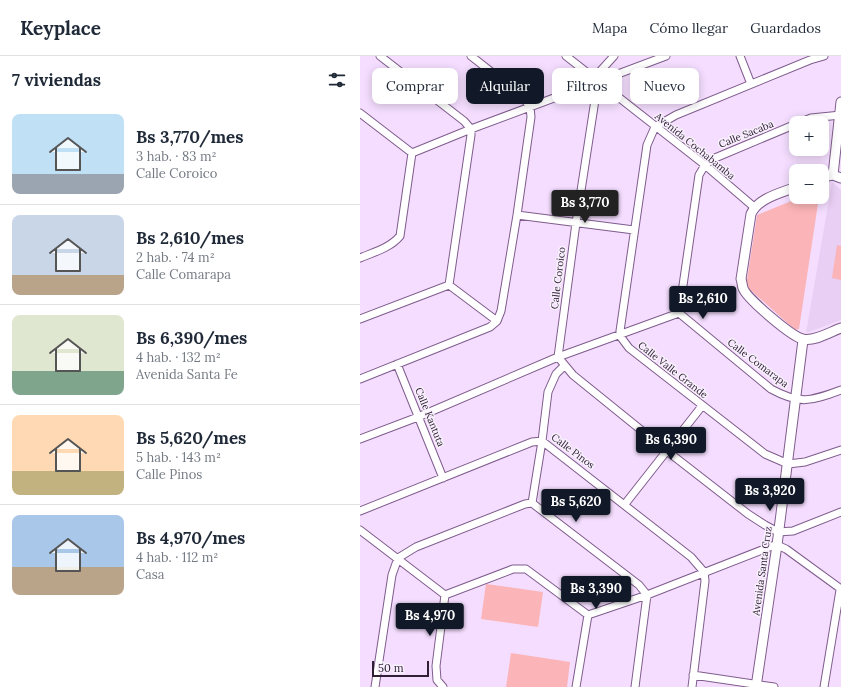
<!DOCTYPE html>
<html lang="es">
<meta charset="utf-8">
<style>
:root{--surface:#fff;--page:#f2f2f3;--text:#1f2937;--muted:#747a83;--line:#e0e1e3;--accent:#111827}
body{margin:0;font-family:Lora,serif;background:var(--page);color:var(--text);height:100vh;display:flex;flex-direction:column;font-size:15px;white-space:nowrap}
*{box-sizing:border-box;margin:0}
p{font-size:13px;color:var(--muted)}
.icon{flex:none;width:22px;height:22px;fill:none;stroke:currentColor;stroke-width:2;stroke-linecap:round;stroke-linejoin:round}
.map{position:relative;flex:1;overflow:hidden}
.panel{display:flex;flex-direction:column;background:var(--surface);width:360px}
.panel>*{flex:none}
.hud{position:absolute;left:12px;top:12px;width:380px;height:36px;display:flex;gap:8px}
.buttons{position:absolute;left:429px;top:60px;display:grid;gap:8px}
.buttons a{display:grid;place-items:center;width:40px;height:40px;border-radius:8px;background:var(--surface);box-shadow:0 2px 10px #0003;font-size:20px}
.scale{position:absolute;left:12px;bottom:10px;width:57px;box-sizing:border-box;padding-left:4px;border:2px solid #2f2035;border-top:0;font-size:11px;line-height:14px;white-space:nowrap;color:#2f2035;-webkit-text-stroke:3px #f8f0fc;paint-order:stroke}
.price{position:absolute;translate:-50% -34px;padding:0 9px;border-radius:4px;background:var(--accent);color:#fff;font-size:13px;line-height:26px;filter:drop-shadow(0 1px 2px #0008)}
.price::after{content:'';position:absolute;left:50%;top:24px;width:12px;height:9px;margin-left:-6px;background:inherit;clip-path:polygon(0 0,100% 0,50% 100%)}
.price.current{background:#222;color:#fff}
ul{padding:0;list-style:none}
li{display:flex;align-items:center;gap:12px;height:100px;padding:0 12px}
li+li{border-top:1px solid var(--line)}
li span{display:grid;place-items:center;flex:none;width:112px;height:80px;border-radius:8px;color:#555}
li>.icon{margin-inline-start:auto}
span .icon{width:48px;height:48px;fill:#fffc;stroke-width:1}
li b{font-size:17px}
h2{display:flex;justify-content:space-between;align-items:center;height:48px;padding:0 12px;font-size:17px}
.chip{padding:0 14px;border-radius:8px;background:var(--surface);box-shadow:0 2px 10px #0003;font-size:14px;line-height:36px}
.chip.current{background:var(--accent);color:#fff}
header{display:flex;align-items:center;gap:24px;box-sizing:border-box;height:56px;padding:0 20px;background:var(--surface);border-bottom:1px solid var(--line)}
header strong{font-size:19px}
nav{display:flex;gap:22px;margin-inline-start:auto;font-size:14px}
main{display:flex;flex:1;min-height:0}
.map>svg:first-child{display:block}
</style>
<header>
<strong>Keyplace</strong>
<nav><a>Mapa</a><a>Cómo llegar</a><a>Guardados</a></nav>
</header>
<main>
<section class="panel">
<h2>7 viviendas<svg class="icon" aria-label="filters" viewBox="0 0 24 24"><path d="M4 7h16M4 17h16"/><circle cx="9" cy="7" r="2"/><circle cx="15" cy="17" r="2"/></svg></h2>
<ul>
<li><span style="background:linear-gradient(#bfe0f5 75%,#9aa5b1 0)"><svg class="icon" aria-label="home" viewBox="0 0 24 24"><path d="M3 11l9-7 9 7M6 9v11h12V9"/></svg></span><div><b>Bs 3,770/mes</b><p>3 hab. · 83 m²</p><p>Calle Coroico</p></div></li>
<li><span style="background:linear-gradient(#c9d6e8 75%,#b9a48a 0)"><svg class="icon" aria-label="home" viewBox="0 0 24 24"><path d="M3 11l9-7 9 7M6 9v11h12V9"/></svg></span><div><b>Bs 2,610/mes</b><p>2 hab. · 74 m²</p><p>Calle Comarapa</p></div></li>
<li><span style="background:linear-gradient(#dfe7d0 70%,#7fa58c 0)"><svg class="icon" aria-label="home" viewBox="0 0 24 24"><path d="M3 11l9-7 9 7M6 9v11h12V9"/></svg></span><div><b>Bs 6,390/mes</b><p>4 hab. · 132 m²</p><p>Avenida Santa Fe</p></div></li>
<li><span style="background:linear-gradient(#ffd9b3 70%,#c2b280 0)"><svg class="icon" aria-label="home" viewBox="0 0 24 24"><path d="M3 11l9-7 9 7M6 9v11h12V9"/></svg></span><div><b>Bs 5,620/mes</b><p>5 hab. · 143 m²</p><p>Calle Pinos</p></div></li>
<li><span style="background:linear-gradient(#a9c7e8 65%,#b9a48a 0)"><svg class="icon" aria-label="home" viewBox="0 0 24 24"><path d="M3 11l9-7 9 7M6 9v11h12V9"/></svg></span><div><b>Bs 4,970/mes</b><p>4 hab. · 112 m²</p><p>Casa</p></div></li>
</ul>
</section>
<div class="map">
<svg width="481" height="631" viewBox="0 0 481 631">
<rect width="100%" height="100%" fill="#f4ddfe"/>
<path fill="#e9cff4" d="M 472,126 L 481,134 L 481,264 L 446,277 Z"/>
<path fill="#fbb4b7" d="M 441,141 L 459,141 L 439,273 L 435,274 L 386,230 L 397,159 Z
M 477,189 L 481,190 L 481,224 L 472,222 Z
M 126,528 L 183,536 L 178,571 L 121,563 Z
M 151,597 L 210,606 L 207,631 L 146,631 Z"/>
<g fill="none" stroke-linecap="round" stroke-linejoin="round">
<g stroke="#7f5c8d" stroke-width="9">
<path id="minor" d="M 206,0 L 345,109 L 394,151
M 380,0 L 391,28
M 464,0 L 450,4 L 316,59 L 295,71 L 287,89 L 260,275 L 260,280 L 269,292 L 405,398 L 428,408 L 445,406 L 481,394
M 234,22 L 254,0
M 0,57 L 52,97
M 439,67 L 451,62 L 481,59
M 436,68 L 355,102 L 345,109 L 339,119 L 319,257 L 411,333 C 440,349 451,345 481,334
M 52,97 L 111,73 L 306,0
M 157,159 L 274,174
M 0,202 C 14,196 30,192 40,180 L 52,97
M 89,229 L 137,265
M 0,263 L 89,229 L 111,79 L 111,73 L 104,65 L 20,0
M 198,301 L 213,319 L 307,395 L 388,458 L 405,469 L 418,476 L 433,475 L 481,456
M 198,301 L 216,167 L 235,44 L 245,30
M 37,308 L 83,422
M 0,323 L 130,271 L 137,265 L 141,255 L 157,159 L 171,61 L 170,51 L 162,40 L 111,0
M 0,383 L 58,361 L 198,301 L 319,257
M 172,447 L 182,385 L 188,336 L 196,318 L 204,310
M 265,448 L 342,350
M 0,455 L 172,386 L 182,385 L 331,501 L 344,516 L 345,525 L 332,631
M 0,474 L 85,539
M 85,539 L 153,513 L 166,513 L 228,559 L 216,631
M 228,559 L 287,539 L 412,490 L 417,489 L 426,493 L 481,533
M 333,619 L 414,631
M 15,631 L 32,519 L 38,502 L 56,491 L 165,448 L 172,447 L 279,529 L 287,539 L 275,631
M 83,631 L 77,624 L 76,610 L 85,539
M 464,631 L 480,534 L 481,534"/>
</g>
<g stroke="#7f5c8d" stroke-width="11">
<path id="tertiary" d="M 473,119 L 481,46
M 462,121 L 473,119 L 481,122
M 436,131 C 421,137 398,142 391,158 L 381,223 C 382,225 382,229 383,232 C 386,242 432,281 443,283 C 454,286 470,276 481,272
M 396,631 L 417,489 L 443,284"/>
</g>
<use href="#minor" stroke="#fff" stroke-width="7"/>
<use href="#tertiary" stroke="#fff" stroke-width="9"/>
</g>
<g text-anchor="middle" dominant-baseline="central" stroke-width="3" stroke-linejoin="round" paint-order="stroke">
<g font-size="10" fill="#2f2035" stroke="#f8f0fc">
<text transform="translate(386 78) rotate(-22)">Calle Sacaba</text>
<text transform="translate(335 90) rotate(39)">Avenida Cochabamba</text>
<text transform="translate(198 222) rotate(-83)">Calle Coroico</text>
<text transform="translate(398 307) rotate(37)">Calle Comarapa</text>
<text transform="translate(313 314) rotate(38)">Calle Valle Grande</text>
<text transform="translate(70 361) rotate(68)">Calle Kantuta</text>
<text transform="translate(213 395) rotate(37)">Calle Pinos</text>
<text transform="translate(402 515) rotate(-82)">Avenida Santa Cruz</text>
</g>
</g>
</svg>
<div class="buttons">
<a>+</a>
<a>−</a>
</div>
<div class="scale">50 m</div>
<b class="price current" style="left:225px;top:168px">Bs 3,770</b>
<b class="price" style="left:343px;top:264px">Bs 2,610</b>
<b class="price" style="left:311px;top:405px">Bs 6,390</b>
<b class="price" style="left:410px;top:456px">Bs 3,920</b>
<b class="price" style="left:216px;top:467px">Bs 5,620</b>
<b class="price" style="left:236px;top:554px">Bs 3,390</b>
<b class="price" style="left:70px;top:581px">Bs 4,970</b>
<div class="hud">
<a class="chip">Comprar</a>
<a class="chip current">Alquilar</a>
<a class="chip">Filtros</a>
<a class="chip">Nuevo</a>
</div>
</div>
</main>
